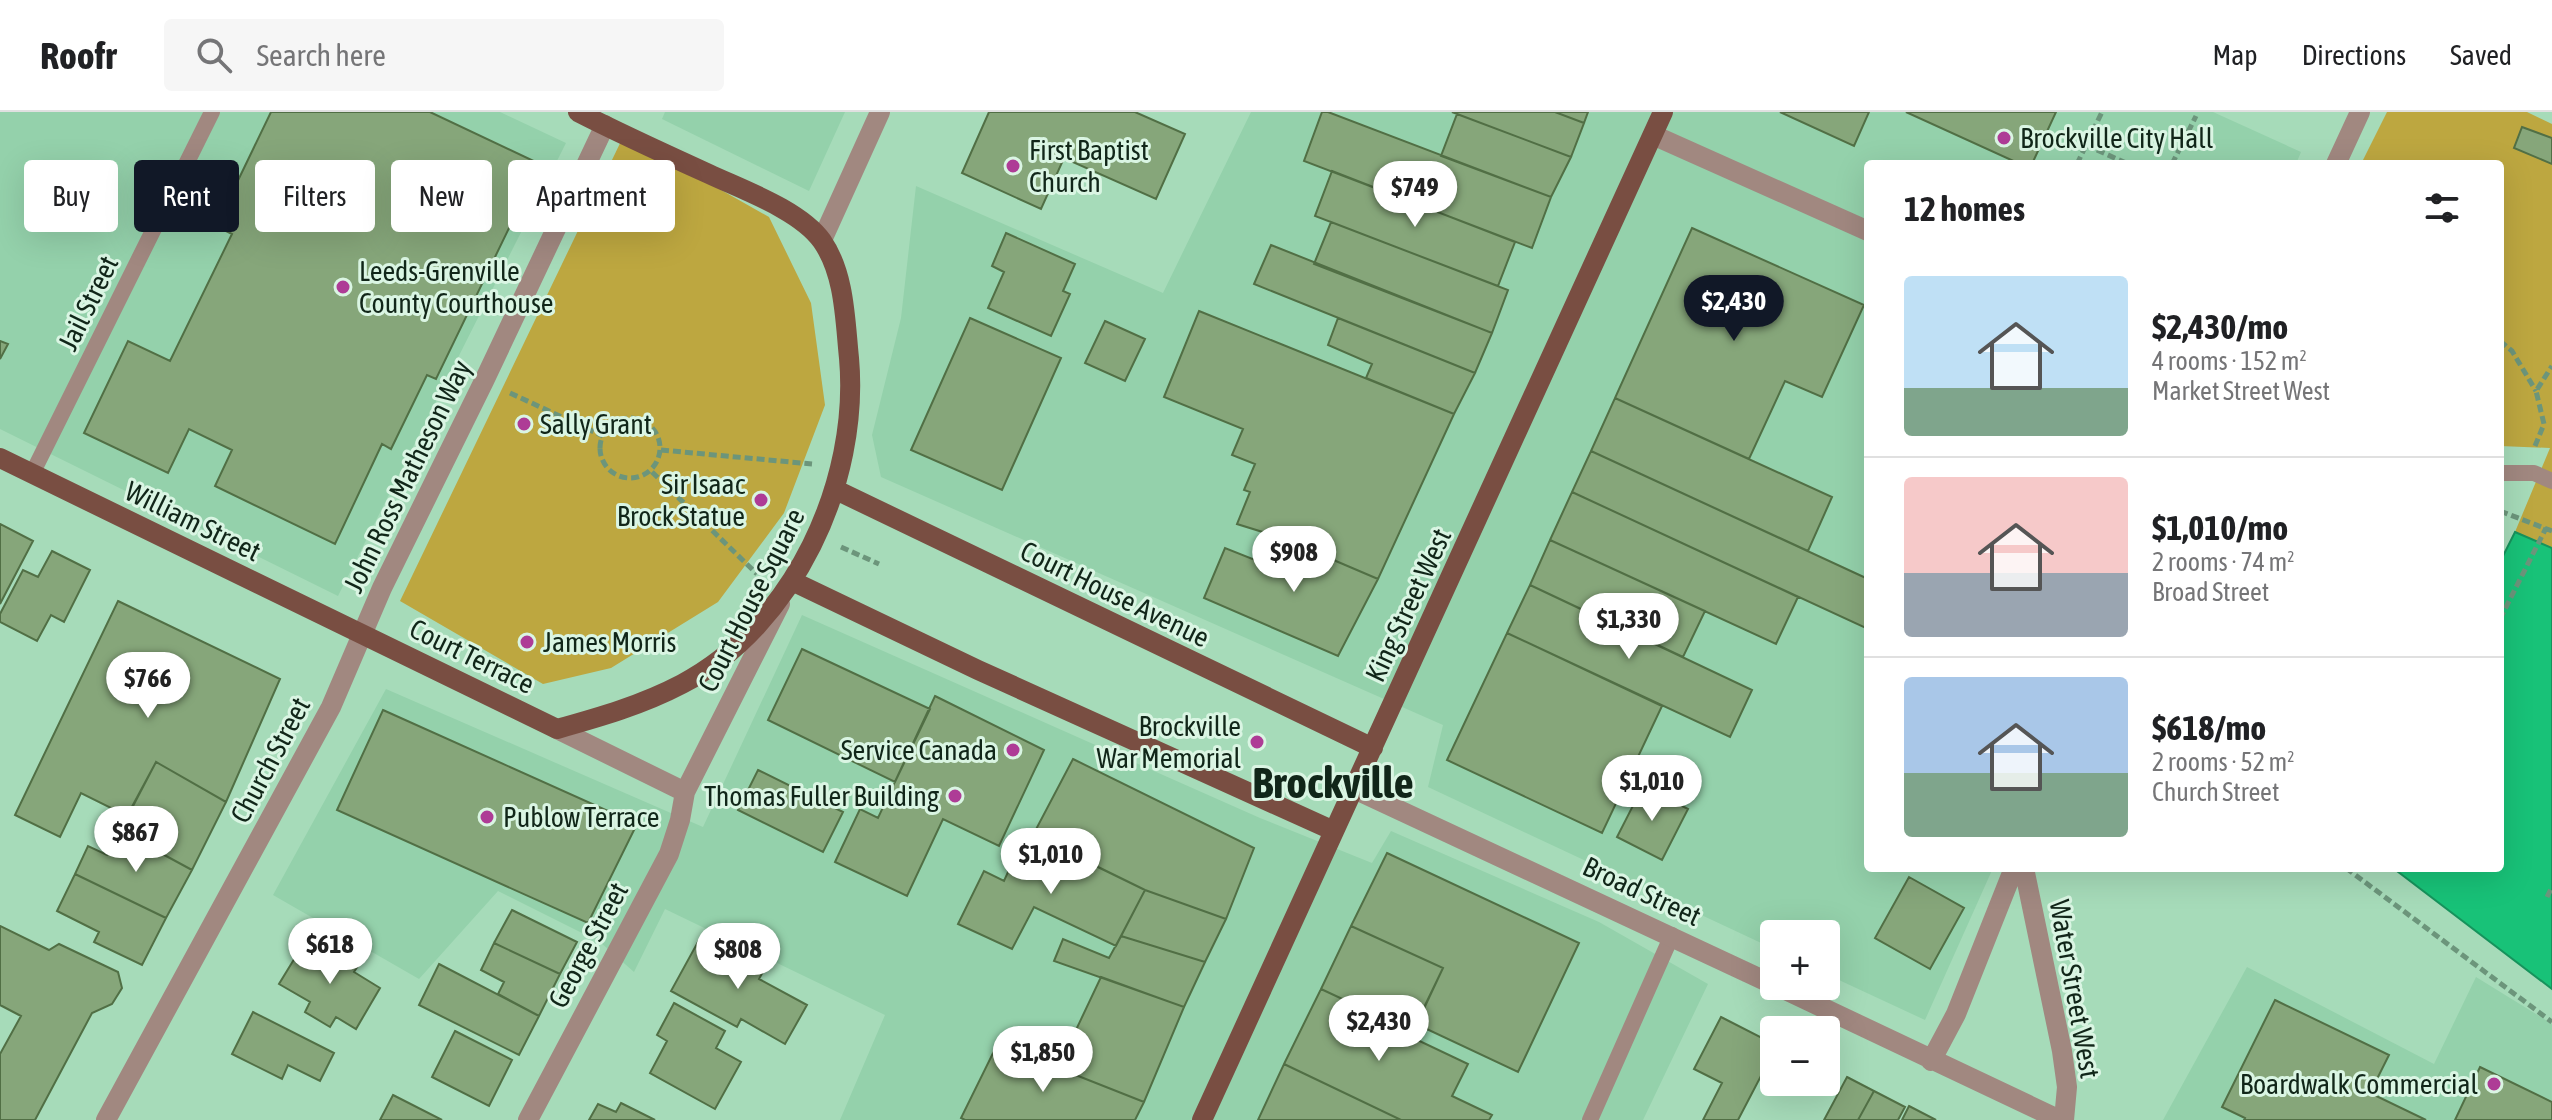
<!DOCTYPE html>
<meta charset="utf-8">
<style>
:root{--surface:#fff;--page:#f6f6f6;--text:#202124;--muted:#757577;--line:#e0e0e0;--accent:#111827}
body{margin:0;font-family:"Asap Condensed",sans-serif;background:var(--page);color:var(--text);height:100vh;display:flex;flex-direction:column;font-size:30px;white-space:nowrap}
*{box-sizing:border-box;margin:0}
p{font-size:26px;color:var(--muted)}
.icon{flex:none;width:44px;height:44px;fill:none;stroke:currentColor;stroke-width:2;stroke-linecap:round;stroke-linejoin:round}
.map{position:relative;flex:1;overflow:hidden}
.drawer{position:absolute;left:1864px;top:48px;width:640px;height:712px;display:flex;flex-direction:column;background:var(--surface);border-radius:8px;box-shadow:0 8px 32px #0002}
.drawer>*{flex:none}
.banner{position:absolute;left:24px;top:48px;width:760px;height:72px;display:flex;gap:16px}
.buttons{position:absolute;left:1760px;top:808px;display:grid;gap:16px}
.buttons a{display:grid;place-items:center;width:80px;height:80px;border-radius:8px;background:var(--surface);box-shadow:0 8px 32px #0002;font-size:40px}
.price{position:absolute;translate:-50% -68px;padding:0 18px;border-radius:28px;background:#fff;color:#222;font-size:26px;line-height:52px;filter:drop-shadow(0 2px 4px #0008)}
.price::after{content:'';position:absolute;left:50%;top:48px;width:24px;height:18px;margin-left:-12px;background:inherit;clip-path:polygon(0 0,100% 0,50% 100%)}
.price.selected{background:var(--accent);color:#fff}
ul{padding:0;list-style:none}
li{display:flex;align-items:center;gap:24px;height:200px;padding:0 40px}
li+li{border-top:2px solid var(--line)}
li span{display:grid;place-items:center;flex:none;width:224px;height:160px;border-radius:8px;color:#555}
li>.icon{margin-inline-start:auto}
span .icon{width:96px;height:96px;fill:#fffc;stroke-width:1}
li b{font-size:34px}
h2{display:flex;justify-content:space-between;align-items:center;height:96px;padding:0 40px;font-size:34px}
.tag{padding:0 28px;border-radius:8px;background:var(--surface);box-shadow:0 8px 32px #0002;font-size:28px;line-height:72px}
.tag.selected{background:var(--accent);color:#fff}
header{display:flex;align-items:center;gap:48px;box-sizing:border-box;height:112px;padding:0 40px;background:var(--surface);border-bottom:2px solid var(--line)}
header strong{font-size:38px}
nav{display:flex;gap:44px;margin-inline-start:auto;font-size:28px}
.search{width:560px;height:72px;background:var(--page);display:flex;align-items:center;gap:20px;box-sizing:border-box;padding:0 28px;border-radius:8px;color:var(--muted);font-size:30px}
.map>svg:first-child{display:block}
</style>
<header>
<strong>Roofr</strong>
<div class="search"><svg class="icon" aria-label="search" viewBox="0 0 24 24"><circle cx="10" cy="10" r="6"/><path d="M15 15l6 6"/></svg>Search here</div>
<nav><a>Map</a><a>Directions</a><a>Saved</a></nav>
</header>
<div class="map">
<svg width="2552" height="1008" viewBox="0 0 2552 1008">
<rect width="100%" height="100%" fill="#a6dbb9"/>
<path fill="#94d1ab" d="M 0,0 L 500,0 L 566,31 L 338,484 L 0,317 Z
M 665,0 L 845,0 L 809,79 L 662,7 Z
M 1251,0 L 2213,0 L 2301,40 L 2296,52 L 1868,52 L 1868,756 L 1993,756 L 1925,908 L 1826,862 L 1826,822 L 1774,822 L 1774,837 L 1428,675 L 1443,613 L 881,365 L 872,323 L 901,206 L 916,74 L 1163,181 Z
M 802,503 L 1260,706 L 1372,751 L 1391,719 L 1599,810 L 1708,872 L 1643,1008 L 840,1008 L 885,903 L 665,797 L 634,860 L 600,830 L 498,779 L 419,867 L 273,783 L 386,577 L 703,715 Z
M 2247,855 L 2434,952 L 2476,865 L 2552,912 L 2552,1008 L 2163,1008 Z"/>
<path fill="#bda740" d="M 2387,0 L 2527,0 L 2552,12 L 2552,436 L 2515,420 L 2550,336 L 2500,334 L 2500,52 L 2361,52 Z
M 624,23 L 769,105 L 811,191 L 825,293 L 784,401 L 718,490 L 611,556 L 543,572 L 400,489 Z"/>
<path fill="#18c278" stroke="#16935c" stroke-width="2" d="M 2515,420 L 2552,436 L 2552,877 L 2393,756 L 2500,756 L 2500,450 Z"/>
<path fill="#86a67a" stroke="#516f45" stroke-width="2" d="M 271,0 L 430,0 L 540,52 L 436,267 L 427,263 L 391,337 L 382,332 L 335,432 L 215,374 L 232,338 L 189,317 L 168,361 L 84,321 L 128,229 L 170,249 L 232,122 L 216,114 Z
M 989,0 L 1135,0 L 1185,22 L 1156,87 L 1064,46 L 1041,97 L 962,61 Z
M 1322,0 L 1328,0 L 1551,85 L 1532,136 L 1304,49 Z
M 1452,0 L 1555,0 L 1584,11 L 1571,45 Z
M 1555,0 L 1588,0 L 1584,11 Z
M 1780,0 L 1869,0 L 1854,34 Z
M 1906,0 L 2056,0 L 2032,52 L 2020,52 Z
M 1457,2 L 1571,45 L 1551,85 L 1441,44 Z
M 2522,15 L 2552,26 L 2552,52 L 2514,36 Z
M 1332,59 L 1515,130 L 1498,174 L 1315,104 Z
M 1331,110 L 1508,178 L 1492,221 L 1314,152 Z
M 1692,116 L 1864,193 L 1822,285 L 1785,269 L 1749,347 L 1615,286 Z
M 1006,121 L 1075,152 L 1063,179 L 1070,182 L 1051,224 L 988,196 L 1004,160 L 992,154 Z
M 1271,133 L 1492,221 L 1475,261 L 1254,172 Z
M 1199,199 L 1454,302 L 1378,467 L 1282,426 L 1237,412 L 1250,380 L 1244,378 L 1255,352 L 1232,343 L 1243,317 L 1164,285 Z
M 970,206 L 1061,246 L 1002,378 L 911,338 Z
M 1338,206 L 1475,261 L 1454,302 L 1366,266 L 1372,252 L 1328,233 Z
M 1105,209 L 1145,227 L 1125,269 L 1085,251 Z
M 0,229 L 8,232 L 0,247 Z
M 1615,286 L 1832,385 L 1808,439 L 1591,339 Z
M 1591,339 L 1868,467 L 1868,517 L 1572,380 Z
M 1572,380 L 1798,485 L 1776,532 L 1550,428 Z
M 0,412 L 33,429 L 0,492 Z
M 1282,426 L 1378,467 L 1338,544 L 1204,486 L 1225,436 L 1270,454 Z
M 1550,428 L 1705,499 L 1683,545 L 1530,473 Z
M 52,439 L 90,458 L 64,510 L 51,503 L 37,529 L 0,510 L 0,502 L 23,458 L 38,465 Z
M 1530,473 L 1752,578 L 1730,625 L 1507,521 Z
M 118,489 L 280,567 L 226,690 L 156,650 L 127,704 L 81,681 L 60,725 L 15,703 Z
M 1507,521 L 1662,594 L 1602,721 L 1447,648 Z
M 802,537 L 930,597 L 895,670 L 768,608 Z
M 935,584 L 1044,638 L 999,734 L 943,707 L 907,784 L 835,750 L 860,697 L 878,706 Z
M 383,598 L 637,712 L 588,811 L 337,698 Z
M 1073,647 L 1254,736 L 1226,807 L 1145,778 L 1033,723 Z
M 156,650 L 226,690 L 192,758 L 120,719 Z
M 758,658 L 843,700 L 823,740 L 738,698 Z
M 1643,674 L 1688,697 L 1662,748 L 1617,725 Z
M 120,719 L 192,758 L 166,806 L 75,762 L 88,734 L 107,743 Z
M 1026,720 L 1145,778 L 1116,834 L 1034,795 L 1012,837 L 958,812 L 984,759 L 1004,769 Z
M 1387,741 L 1579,831 L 1518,960 L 1416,912 L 1443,856 L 1351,814 Z
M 75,762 L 166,806 L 142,853 L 94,830 L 99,820 L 57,799 Z
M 1909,765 L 1964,796 L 1930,857 L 1875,826 Z
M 1145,778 L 1226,807 L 1205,850 L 1121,824 Z
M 512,798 L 577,830 L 560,862 L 494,831 Z
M 0,814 L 49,838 L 59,832 L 118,860 L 122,876 L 112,892 L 92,901 L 35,1008 L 0,1008 L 0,942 L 21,904 L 0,893 Z
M 1351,814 L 1443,856 L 1413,920 L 1321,877 Z
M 1121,824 L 1205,850 L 1184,895 L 1054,849 L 1063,827 L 1109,846 Z
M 699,828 L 734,847 L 741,834 L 769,849 L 759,867 L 807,893 L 785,932 L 741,907 L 737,915 L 671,879 Z
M 304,831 L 327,845 L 334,833 L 361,849 L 354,860 L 380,876 L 356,917 L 336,905 L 330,915 L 305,900 L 310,890 L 279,872 Z
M 494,831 L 560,862 L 539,904 L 498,882 L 504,870 L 481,858 Z
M 439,852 L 539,904 L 519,943 L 419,893 Z
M 1101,865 L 1184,895 L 1144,990 L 1058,956 Z
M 1321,877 L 1413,920 L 1411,925 L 1468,952 L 1452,984 L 1492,1003 L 1489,1008 L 1401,1008 L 1284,952 Z
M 2275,888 L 2389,943 L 2370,981 L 2426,1008 L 2244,1008 L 2245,1006 L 2222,995 Z
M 674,891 L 725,919 L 716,936 L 741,950 L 715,997 L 650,961 L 667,929 L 657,923 Z
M 253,900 L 334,941 L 320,969 L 288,953 L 282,967 L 232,942 Z
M 1721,905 L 1774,932 L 1774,939 L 1738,1008 L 1703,1008 L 1722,971 L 1694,957 Z
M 455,919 L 512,948 L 489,994 L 432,965 Z
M 997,933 L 1058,956 L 1144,990 L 1135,1008 L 965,1008 L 961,1006 Z
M 1284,952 L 1401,1008 L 1258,1008 Z
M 2480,955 L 2552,990 L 2552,1008 L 2455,1008 Z
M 1847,965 L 1874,979 L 1858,1008 L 1824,1008 Z
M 1874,979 L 1905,995 L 1898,1008 L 1858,1008 Z
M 393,983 L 442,1008 L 380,1008 Z
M 621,991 L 655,1008 L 589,1008 L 598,992 L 616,1000 Z
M 1909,994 L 1936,1008 L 1902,1008 Z"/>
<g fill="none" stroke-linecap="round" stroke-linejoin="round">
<path stroke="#6c957b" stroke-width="5" stroke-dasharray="8 4" stroke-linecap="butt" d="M 2086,33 L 2128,52
M 2077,52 L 2102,0
M 2172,52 L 2196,4
M 2500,229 L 2512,239 L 2536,279
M 510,281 L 603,324
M600 336a30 30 0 1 1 60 0a30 30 0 1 1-60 0Z
M 2535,334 L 2544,312 L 2536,279 L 2552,254
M 661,338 L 812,352
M 652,360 L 757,462
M 2500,399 L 2552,419
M 841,435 L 879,452
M 2500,507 L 2546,416
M 2346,756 L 2552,910
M 2547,785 L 2552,775"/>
<path stroke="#a18880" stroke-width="16" d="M 2500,361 L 2534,361 L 2552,369
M 32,362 L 212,0
M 1590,1008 L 1672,823"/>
<path stroke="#a18880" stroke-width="20" d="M 1653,23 L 1868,119
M 2336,52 L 2360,0
M 822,128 L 880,0
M 557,617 L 685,680
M 1354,677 L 1774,873
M 2024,756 L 2062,939 L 2067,975 L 2064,1008
M 1777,874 L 2060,1008
M 1931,949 L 1956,902 L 2014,756
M 106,1008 L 331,595 L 382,476 L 484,269 L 605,13
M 528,1008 L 669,742 L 680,708 L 685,680 L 780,492"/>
<path stroke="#794e42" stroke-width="20" d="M 0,346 L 557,617 C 600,605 642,593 682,572 C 794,513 860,370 849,246 C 845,208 845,162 822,129 C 800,98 743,78 709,62 C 665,42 621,22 578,0
M 834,377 L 1373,636
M 792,469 L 978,558 L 1334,719
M 1202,1008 L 1663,0"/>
</g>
<g fill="#ae3c96" stroke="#daf5e3" stroke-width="3">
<circle cx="2004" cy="26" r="8"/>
<circle cx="1013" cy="54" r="8"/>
<circle cx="343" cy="175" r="8"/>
<circle cx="524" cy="312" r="8"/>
<circle cx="761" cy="388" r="8"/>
<circle cx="527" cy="530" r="8"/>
<circle cx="1257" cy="630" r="8"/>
<circle cx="1013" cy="638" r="8"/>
<circle cx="955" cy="684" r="8"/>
<circle cx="487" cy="705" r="8"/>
<circle cx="2494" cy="972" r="8"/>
</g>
<g text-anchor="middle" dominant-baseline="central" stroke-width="6" stroke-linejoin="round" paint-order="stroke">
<g font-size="28" fill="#112619" stroke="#daf5e3" text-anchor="start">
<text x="2020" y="26">Brockville City Hall</text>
<text x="1029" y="38">First Baptist<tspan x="1029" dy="32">Church</tspan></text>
<text x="359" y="159">Leeds-Grenville<tspan x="359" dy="32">County Courthouse</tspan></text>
<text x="540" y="312">Sally Grant</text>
<text x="745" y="372" text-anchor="end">Sir Isaac<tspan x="745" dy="32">Brock Statue</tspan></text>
<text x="543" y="530">James Morris</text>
<text x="1241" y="614" text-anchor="end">Brockville<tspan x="1241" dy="32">War Memorial</tspan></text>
<text x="997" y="638" text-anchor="end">Service Canada</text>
<text x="939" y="684" text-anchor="end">Thomas Fuller Building</text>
<text x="503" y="705">Publow Terrace</text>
<text x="2478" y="972" text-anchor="end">Boardwalk Commercial</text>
</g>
<g font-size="28" fill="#112619" stroke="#daf5e3">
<text transform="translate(88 191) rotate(-64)">Jail Street</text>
<text transform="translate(407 364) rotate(-64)">John Ross Matheson Way</text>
<text transform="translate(193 409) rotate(26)">William Street</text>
<text transform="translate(1115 482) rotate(26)">Court House Avenue</text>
<text transform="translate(751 488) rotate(-63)">Court House Square</text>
<text transform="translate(1408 493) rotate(-65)">King Street West</text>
<text transform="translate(472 544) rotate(26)">Court Terrace</text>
<text transform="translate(270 648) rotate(-62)">Church Street</text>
<text transform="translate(1642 779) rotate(25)">Broad Street</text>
<text transform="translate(588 833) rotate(-62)">George Street</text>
<text transform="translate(2075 877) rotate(80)">Water Street West</text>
</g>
<g font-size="44" font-weight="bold" fill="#112619" stroke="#daf5e3">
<text x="1333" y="670">Brockville</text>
</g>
</g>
</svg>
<div class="buttons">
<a>+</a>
<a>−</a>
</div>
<b class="price" style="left:1415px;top:117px">$749</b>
<b class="price selected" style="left:1734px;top:231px">$2,430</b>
<b class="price" style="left:1294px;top:482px">$908</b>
<b class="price" style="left:1629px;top:549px">$1,330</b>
<b class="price" style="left:148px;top:608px">$766</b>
<b class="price" style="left:1652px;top:711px">$1,010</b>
<b class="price" style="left:136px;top:762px">$867</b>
<b class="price" style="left:1051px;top:784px">$1,010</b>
<b class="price" style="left:330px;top:874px">$618</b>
<b class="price" style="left:738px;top:879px">$808</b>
<b class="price" style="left:1379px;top:951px">$2,430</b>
<b class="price" style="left:1043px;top:982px">$1,850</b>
<div class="banner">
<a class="tag">Buy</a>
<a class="tag selected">Rent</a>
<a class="tag">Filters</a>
<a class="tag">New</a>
<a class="tag">Apartment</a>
</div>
<section class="drawer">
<h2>12 homes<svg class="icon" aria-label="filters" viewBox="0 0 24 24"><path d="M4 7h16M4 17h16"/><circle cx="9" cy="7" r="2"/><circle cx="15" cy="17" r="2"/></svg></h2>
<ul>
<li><span style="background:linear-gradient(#bfe0f5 70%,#7fa58c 0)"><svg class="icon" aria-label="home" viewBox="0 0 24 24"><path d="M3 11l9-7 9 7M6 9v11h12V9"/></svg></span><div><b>$2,430/mo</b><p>4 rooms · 152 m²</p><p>Market Street West</p></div></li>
<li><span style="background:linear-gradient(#f6c9c9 60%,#9aa5b1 0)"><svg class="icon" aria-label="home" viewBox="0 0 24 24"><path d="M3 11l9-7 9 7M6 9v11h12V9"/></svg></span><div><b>$1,010/mo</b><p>2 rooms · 74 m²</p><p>Broad Street</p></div></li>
<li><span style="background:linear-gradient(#a9c7e8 60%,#7fa58c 0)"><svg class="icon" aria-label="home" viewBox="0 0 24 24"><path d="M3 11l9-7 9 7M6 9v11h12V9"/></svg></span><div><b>$618/mo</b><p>2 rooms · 52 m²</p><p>Church Street</p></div></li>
</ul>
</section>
</div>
